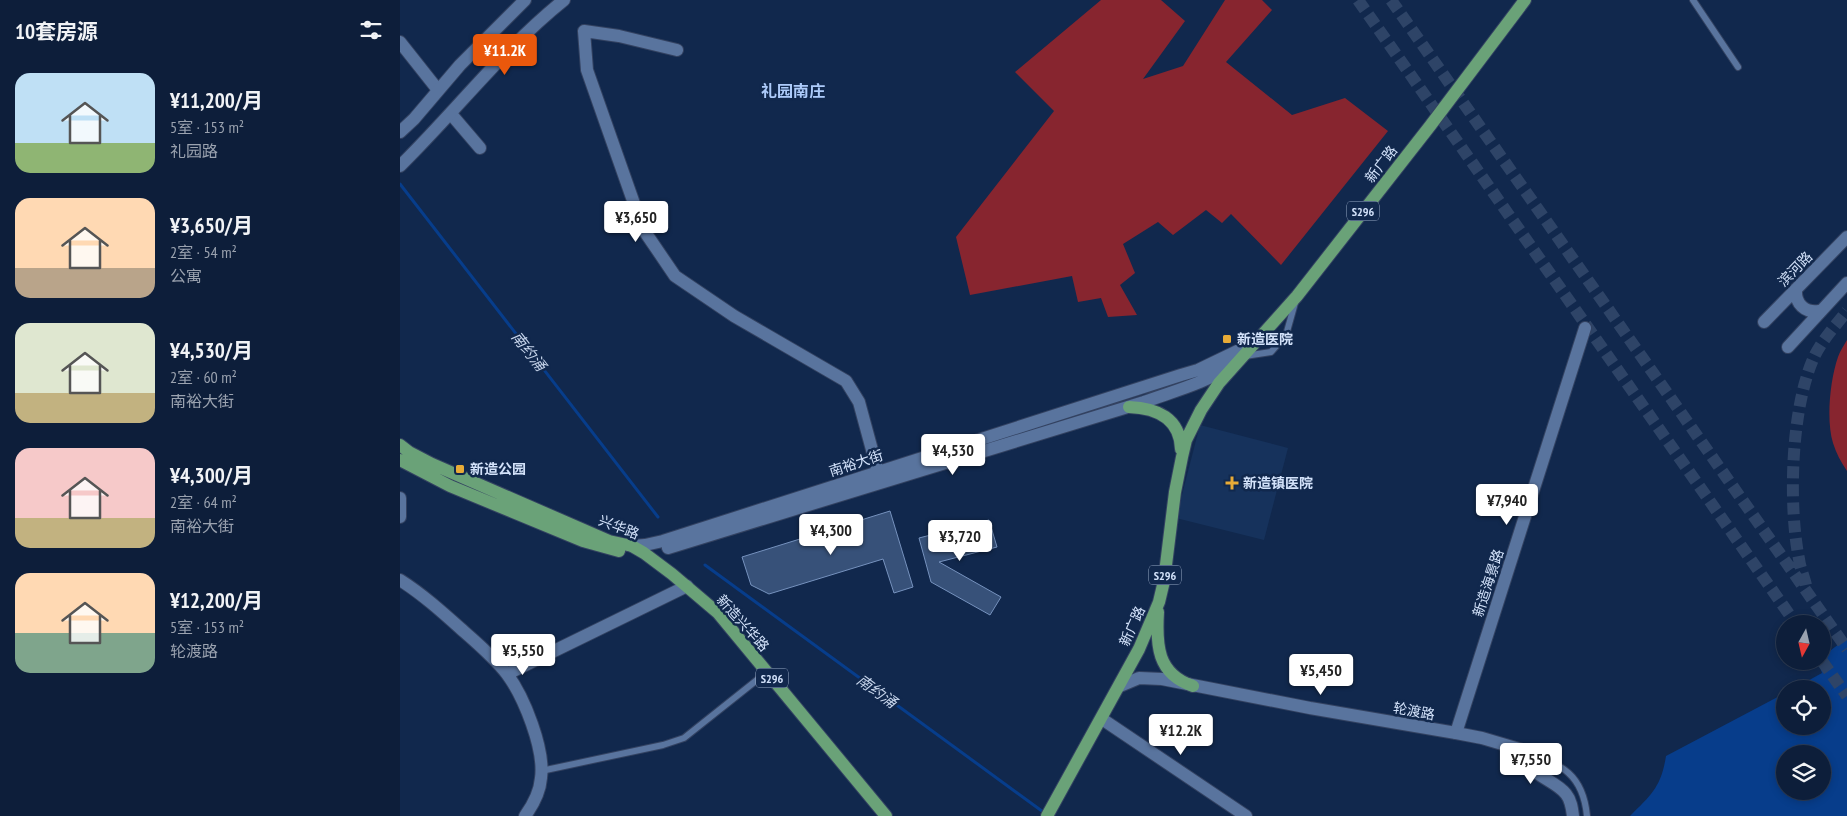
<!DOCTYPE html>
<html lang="zh">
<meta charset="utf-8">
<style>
:root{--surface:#0d1e3a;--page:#162742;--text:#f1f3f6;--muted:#9aa2af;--line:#2d3c54;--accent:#ea580c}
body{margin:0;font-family:"PT Sans Narrow","Noto Sans SC",sans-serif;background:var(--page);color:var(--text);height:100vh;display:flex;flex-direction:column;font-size:19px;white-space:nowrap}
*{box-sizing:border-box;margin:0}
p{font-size:16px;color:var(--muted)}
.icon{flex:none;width:28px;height:28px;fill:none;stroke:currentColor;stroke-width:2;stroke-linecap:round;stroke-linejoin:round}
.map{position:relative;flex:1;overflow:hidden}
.details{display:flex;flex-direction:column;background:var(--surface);width:400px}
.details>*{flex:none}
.needle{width:32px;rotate:188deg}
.buttons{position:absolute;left:1376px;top:615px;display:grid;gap:10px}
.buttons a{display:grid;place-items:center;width:55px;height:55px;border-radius:50%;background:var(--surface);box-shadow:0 2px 8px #0003,0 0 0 1px var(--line);font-size:25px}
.price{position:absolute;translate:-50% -42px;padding:0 11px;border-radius:5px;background:#fff;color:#222;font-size:16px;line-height:32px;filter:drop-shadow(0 1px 2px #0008)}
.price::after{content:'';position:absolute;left:50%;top:30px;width:15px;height:11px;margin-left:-8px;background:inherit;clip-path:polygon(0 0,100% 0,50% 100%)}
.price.selected{background:var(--accent);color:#fff}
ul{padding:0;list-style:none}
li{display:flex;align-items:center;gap:15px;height:125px;padding:0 15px}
li span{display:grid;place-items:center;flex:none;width:140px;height:100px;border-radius:15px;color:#555}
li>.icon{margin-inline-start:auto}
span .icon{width:60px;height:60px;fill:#fffc;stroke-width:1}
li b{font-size:21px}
h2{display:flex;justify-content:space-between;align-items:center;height:60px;padding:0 15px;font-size:21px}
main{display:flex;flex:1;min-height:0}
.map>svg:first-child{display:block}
</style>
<main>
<section class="details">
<h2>10套房源<svg class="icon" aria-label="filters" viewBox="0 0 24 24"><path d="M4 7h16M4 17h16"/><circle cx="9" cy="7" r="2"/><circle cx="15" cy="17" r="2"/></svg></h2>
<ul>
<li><span style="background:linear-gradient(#bfe0f5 70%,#8fb573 0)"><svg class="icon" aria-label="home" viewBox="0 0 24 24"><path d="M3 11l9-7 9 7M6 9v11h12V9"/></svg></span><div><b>¥11,200/月</b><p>5室 · 153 m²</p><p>礼园路</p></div></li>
<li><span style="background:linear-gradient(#ffd9b3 70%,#b9a48a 0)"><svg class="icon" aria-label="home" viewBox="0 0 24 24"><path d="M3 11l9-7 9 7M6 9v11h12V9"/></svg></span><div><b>¥3,650/月</b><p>2室 · 54 m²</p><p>公寓</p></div></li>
<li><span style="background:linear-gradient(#dfe7d0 70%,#c2b280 0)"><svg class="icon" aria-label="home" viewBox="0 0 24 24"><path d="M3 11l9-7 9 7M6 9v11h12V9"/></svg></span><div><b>¥4,530/月</b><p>2室 · 60 m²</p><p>南裕大街</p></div></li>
<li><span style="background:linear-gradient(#f6c9c9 70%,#c2b280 0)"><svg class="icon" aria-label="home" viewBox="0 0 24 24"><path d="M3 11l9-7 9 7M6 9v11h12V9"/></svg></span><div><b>¥4,300/月</b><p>2室 · 64 m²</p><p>南裕大街</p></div></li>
<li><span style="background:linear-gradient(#ffd9b3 60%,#7fa58c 0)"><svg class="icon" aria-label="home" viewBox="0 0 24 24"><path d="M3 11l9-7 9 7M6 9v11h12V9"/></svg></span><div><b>¥12,200/月</b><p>5室 · 153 m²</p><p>轮渡路</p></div></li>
</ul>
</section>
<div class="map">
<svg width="1447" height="816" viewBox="0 0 1447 816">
<rect width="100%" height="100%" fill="#11284d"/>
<path fill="#16325c" d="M 800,425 L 888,448 L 864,540 L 776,518 Z"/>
<path fill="#87252f" d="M 701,0 L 761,0 L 785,21 L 743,79 L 783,66 L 825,0 L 862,0 L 872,10 L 826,62 L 892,115 L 945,98 L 988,131 L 881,265 L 831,214 L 822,223 L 806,210 L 773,235 L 758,222 L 723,244 L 735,273 L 720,285 L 737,315 L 708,317 L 701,298 L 678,302 L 672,276 L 570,295 L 556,237 L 654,111 L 615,72 Z
M 1447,340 L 1447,471 C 1441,462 1436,453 1433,443 C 1426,420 1430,380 1438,357 C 1440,351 1444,345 1447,340 Z"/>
<path fill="#073d8b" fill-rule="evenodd" d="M 1447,638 L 1447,816 L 1230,816 C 1252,794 1261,787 1266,756 L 1385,693 L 1385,726 L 1422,726 L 1422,689 L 1393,689 L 1422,673 L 1418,661 L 1422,661 L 1423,656 ZM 1385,754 L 1422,754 L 1422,791 L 1385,791 Z"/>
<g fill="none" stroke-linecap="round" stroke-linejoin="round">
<path stroke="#073d8b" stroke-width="3" d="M 0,184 L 258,517
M 305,565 L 646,814"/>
</g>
<path fill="#375179" stroke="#7692be" d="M 490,511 L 513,587 L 494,593 L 483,559 L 369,594 L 351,585 L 342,557 Z
M 589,520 L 597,547 L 539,562 L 601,597 L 590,615 L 531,582 L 519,538 Z"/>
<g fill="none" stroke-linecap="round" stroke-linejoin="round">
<path stroke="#2e4467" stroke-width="12" stroke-dasharray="12 6" stroke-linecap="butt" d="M 958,0 L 1396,624
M 991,0 L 1447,649
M 1406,585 C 1404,576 1400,568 1399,559 C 1388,504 1391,405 1415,355 C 1423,339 1436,325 1447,311
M 1422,661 L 1447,696"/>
<g stroke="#334261" stroke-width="8">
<path id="lane" d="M 1293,0 L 1338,67
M 845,356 L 871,352 L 886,335 L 895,303
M 1126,751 C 1162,765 1183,774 1187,816
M 141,771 L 263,745 L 284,738 L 367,672"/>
</g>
<g stroke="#334261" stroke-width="14">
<path id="street" d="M 0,42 L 38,90
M 277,50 L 219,36 L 184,31 L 187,70 L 243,229 L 275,276 L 334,316 L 446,381 L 459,402 L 478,472
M 51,114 L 80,148
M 0,498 L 0,517
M 0,580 C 22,594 41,611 60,628 C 76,642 94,657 107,674 C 124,697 145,749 141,778 C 140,791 133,805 125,816
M 107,674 L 287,586
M 702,719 L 846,816
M 1056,733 L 1185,328"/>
</g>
<g stroke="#334261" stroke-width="14">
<path id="secondary" d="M 0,132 L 14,119 L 60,65 L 125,0
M 0,166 C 55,112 104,48 164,0
M 1396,289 C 1395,304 1405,313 1419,311
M 1364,322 L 1447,237
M 1388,347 L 1447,283
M 232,546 L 245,545 L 263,541 L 781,375 L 798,370 L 854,343
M 268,548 L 744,402 C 774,391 807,383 833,364
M 720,686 L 739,678 L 762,679 L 910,708 L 1056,733 L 1082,738 L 1126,751 C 1121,773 1155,779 1166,794 C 1171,800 1172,808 1173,816"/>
</g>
<g stroke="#334261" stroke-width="14">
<path id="primary" d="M 729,407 C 757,408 780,418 781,449
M 0,445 L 9,452 L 32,464 L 209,541 L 232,546 L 244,553 L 272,574 L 318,613 L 486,816
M 0,460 L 50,486 L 183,541 L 219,551
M 758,612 C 756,645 757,674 793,686
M 647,816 L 739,649 L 759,602 L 764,581 L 775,492 L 782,457 L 786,440 L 801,410 L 819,383 L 897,296 L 1030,126 L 1125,0"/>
</g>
<use href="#lane" stroke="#59749e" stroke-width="6"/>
<use href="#street" stroke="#59749e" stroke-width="12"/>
<use href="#secondary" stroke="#59749e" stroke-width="12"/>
<use href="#primary" stroke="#6aa278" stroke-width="12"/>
</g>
<g fill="#e8ab37" stroke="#11284d" stroke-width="2">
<rect x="822" y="334" width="10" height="10" rx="2.5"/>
<rect x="55" y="464" width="10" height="10" rx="2.5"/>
<path d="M829.5 475.5h5v5h5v5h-5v5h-5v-5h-5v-5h5z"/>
</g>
<g text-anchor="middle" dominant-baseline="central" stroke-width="5" stroke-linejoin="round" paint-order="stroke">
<g fill="#11284d" stroke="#99aac6" stroke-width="1">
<rect x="947" y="201.5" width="32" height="19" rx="4"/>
<rect x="749" y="565.5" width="32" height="19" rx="4"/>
<rect x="356" y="668.5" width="32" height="19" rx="4"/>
</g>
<g font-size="12" font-weight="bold" fill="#d3e2fa">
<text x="963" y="211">S296</text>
<text x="765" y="575">S296</text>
<text x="372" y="678">S296</text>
</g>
<g font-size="14" fill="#d3e2fa" stroke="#11284d">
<text transform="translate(981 164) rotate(-52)">新广路</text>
<text transform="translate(1395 269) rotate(-46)">滨河路</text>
<text transform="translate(456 463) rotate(-18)">南裕大街</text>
<text transform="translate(219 527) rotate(21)">兴华路</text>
<text transform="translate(1088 583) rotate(-72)">新造海景路</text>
<text transform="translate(343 623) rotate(48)">新造兴华路</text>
<text transform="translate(732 626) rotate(-66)">新广路</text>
<text transform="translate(1014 711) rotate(10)">轮渡路</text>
</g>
<g font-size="14" font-weight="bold" fill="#d3e2fa" stroke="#11284d" text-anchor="start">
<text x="837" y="339">新造医院</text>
<text x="70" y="469">新造公园</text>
<text x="843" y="483">新造镇医院</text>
</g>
<g font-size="15" font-style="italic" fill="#c7d5eb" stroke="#11284d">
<text transform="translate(129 351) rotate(52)">南约涌</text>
<text transform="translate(477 691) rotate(36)">南约涌</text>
</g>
<g font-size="16" font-weight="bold" fill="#adcbfa" stroke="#11284d">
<text x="393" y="91">礼园南庄</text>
</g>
</g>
</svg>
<div class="buttons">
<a><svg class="needle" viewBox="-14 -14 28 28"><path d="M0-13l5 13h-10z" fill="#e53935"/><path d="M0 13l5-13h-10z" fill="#9aa2af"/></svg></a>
<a><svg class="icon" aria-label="locate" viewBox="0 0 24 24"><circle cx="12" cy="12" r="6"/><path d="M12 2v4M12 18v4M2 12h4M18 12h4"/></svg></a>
<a><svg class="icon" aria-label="layers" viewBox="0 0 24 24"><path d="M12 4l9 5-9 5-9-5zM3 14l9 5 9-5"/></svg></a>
</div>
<b class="price selected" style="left:105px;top:76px">¥11.2K</b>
<b class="price" style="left:236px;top:243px">¥3,650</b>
<b class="price" style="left:553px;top:476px">¥4,530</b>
<b class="price" style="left:1107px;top:526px">¥7,940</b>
<b class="price" style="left:431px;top:556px">¥4,300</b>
<b class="price" style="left:560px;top:562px">¥3,720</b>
<b class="price" style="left:123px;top:676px">¥5,550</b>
<b class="price" style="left:921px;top:696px">¥5,450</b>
<b class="price" style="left:781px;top:756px">¥12.2K</b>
<b class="price" style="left:1131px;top:785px">¥7,550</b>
</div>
</main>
